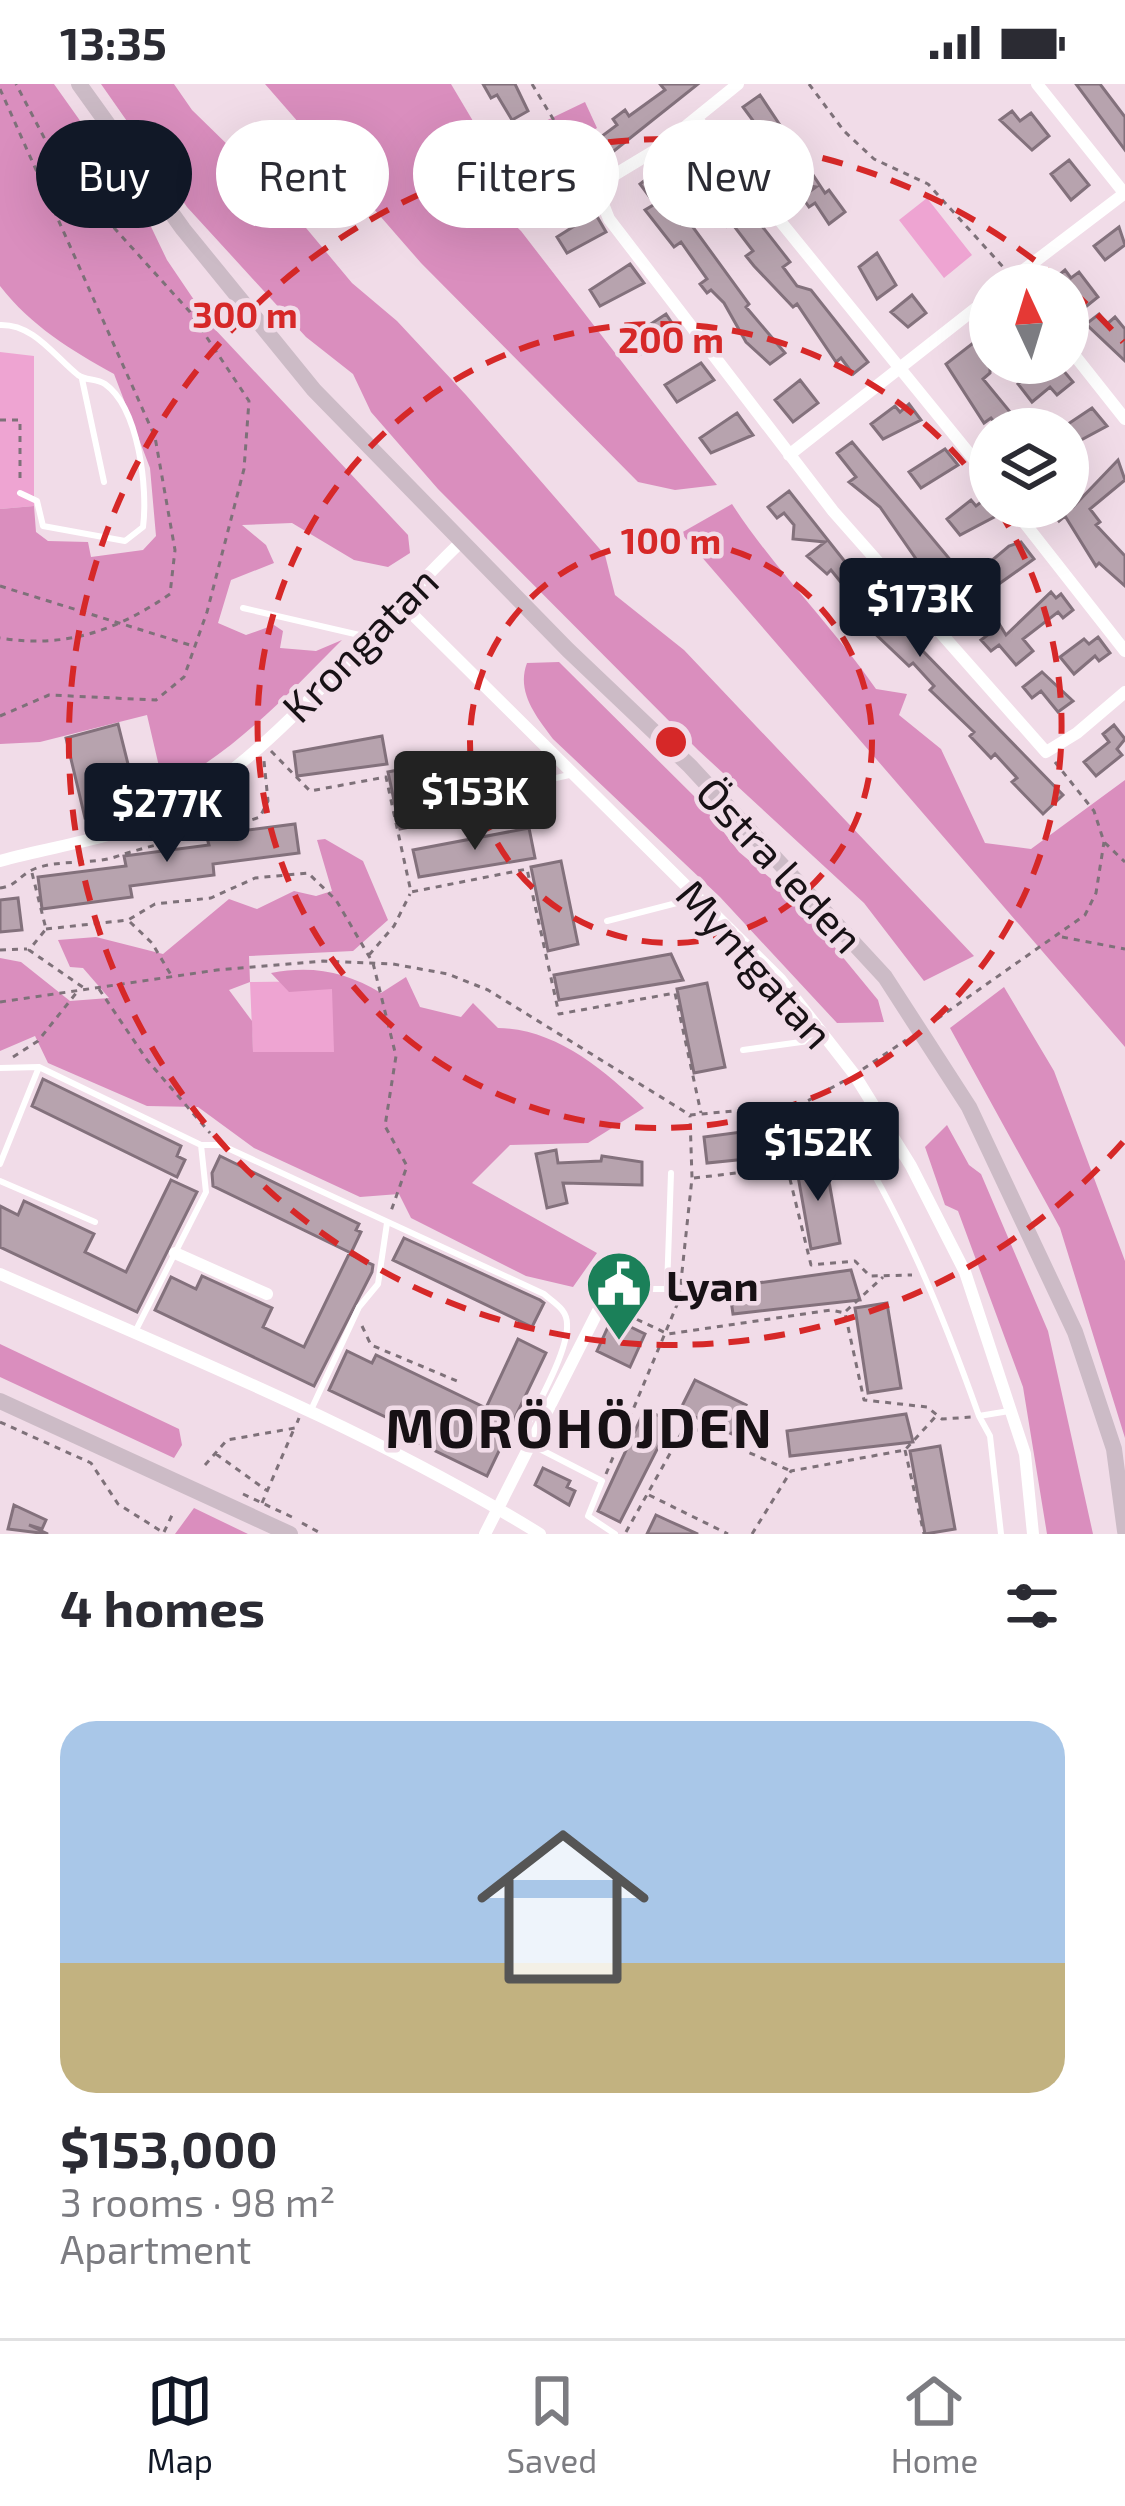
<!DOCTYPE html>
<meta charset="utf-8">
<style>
:root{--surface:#fff;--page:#f7f7f7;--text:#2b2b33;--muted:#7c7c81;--line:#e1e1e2;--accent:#111827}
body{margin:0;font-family:"Exo 2",sans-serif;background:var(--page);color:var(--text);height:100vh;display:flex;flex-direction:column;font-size:45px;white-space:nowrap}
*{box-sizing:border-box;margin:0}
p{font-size:39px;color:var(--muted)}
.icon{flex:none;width:66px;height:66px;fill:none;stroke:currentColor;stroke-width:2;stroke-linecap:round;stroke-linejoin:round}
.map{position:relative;height:1450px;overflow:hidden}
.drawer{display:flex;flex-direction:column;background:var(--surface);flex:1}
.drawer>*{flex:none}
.guide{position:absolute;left:36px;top:36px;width:1053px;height:108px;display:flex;gap:24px}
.needle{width:78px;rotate:356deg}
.buttons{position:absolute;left:969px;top:180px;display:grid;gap:24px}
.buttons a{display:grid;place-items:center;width:120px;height:120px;border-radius:50%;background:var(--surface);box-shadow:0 12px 48px #0002;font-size:60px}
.price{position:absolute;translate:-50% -102px;padding:0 27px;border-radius:12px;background:var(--accent);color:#fff;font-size:39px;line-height:78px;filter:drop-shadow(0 3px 6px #0008)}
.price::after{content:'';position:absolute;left:50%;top:72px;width:36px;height:27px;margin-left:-18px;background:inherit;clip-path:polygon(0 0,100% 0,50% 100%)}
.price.on{background:#222;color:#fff}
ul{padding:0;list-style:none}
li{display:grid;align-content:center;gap:24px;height:636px;padding:0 60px}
li span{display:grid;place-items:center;height:372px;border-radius:36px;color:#555}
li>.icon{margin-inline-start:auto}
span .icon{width:216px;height:216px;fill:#fffc;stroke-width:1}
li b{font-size:51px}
h2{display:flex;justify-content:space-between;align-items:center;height:144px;padding:0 60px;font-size:51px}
.chip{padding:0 42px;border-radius:54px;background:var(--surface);box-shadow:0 12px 48px #0002;font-size:42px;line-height:108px}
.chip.on{background:var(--accent);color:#fff}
.status{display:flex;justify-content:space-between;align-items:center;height:84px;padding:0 60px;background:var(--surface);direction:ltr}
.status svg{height:33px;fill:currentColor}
.tabs{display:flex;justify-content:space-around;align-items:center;height:168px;border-top:3px solid var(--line);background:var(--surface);font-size:33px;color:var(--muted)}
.tabs a{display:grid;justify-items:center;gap:6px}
.tabs .on{color:var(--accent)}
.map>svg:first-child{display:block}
</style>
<div class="status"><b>13:35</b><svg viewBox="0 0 49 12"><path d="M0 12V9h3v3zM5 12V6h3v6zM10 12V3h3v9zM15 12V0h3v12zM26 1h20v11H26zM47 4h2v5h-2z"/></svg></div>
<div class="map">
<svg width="1125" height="1450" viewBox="0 0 1125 1450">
<rect width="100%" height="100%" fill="#f1dce8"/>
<path fill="#eea4d2" d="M 927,114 L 972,171 L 944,194 L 899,136 Z
M 0,268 L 34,272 L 34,422 L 0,425 Z
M 333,897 L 335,968 L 253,968 L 250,898 Z"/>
<path fill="#da8ebe" d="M 0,0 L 54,0 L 142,124 L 167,176 L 211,241 L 408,451 L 410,469 L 388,483 L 354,476 L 292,439 L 242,441 L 266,461 L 274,479 L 231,496 L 218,539 L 246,551 L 274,541 L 283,547 L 280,564 L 316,567 L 342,556 C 286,612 235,668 164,704 L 147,631 L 40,658 L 0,660 L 0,425 L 34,422 L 36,448 L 48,457 L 88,458 L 91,473 L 143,466 L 156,452 L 150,384 L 114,290 C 71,266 31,242 0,202 Z
M 101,0 L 174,0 L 192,26 L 276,108 L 352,199 L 397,237 L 466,311 L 605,471 L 615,511 L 684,566 L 974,872 L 924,897 L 864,819 L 698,666 L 438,405 L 371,328 L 353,290 L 306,253 L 187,123 Z
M 265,0 L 451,0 L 489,64 L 585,18 L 597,44 L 484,112 L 521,147 L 717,401 L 675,406 L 638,398 L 421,179 Z
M 732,420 C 775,486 831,540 876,605 L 907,610 L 899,631 L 941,665 L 985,759 L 1031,765 L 1125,696 L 1125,963 L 681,449 Z
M 559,578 L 702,720 L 739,768 L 795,815 L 878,916 L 884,938 L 837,939 L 720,813 L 553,655 C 536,632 516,608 527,579 Z
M 325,755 L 363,777 L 388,836 L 353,867 L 249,872 L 250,898 L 229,906 L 252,937 L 253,968 L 334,968 L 332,905 L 289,908 L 271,889 C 313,881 346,888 381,909 L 406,893 L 420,923 L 461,933 L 473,919 L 498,944 C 556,945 603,985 644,1024 L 588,1059 L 510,1061 L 472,1099 L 597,1169 L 573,1203 L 526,1192 L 411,1134 L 399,1110 L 360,1113 L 254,1064 L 198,1023 L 147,1022 L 48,979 L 35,952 L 0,967 L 0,874 L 21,878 L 70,917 L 109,914 L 83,884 L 70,883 L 58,856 L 96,853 L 163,870 L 229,815 L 257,825 L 294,807 L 316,812 L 332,807 L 317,756 Z
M 1004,903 L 1054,987 L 1125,1177 L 1125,1354 L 1060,1144 L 950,944 Z
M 947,1041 L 969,1081 L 981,1090 L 1048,1247 L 1093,1450 L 1047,1450 L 1023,1303 L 958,1127 L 945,1121 L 925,1063 Z
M 0,1260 L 179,1345 L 182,1361 L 174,1374 L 0,1293 Z
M 194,1424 L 248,1450 L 175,1450 Z"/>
<path fill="#b7a3ae" stroke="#83717c" stroke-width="3" d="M 483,0 L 515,0 L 528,27 L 512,36 L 497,11 L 491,14 Z
M 660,0 L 698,0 L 605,74 L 594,58 L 617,41 L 613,35 L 625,26 L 629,32 L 665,6 Z
M 1076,0 L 1100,0 L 1125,33 L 1125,66 Z
M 760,11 L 825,109 L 829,106 L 845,128 L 829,140 L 815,119 L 809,123 L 802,113 L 816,103 L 790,99 L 752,51 L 760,46 L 743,23 Z
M 1012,27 L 1020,37 L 1031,29 L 1049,52 L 1032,66 L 1000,36 Z
M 699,57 L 718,84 L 718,98 L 734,119 L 740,114 L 790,178 L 783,183 L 797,202 L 811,206 L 868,278 L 853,290 L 841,274 L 836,278 L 797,220 L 793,223 L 754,182 L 746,172 L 753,167 L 731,138 L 727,142 L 713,125 L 705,132 L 689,112 L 700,103 L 695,96 L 699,93 L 682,68 Z
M 564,74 L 577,95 L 553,112 L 549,105 L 537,112 L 527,96 Z
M 1069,76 L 1089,101 L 1071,116 L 1051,90 Z
M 657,87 L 673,110 L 664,117 L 681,140 L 687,135 L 749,220 L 746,223 L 785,269 L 770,280 L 746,258 L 724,219 L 711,206 L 707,209 L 700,200 L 707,195 L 681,158 L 674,163 L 645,126 L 655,120 L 640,100 Z
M 595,129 L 606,148 L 567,169 L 557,153 Z
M 1119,143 L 1125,161 L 1105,176 L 1094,162 Z
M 877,169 L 896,201 L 877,215 L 859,183 Z
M 630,180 L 644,199 L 600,222 L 590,206 Z
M 1065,186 L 1071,194 L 1079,188 L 1098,213 L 1083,225 L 1068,201 L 1054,195 Z
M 912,211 L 926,229 L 908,243 L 891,228 Z
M 666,230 L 680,251 L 656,268 L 651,262 L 639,271 L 628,255 Z
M 1099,230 L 1107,240 L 1115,233 L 1125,245 L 1125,277 L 1086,240 Z
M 990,246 L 990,289 L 983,295 L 1024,345 L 1000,345 L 991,334 L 984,339 L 946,280 Z
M 701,279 L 714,296 L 677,318 L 665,301 Z
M 1044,279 L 1057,279 L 1073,298 L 1057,311 L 1050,303 L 1032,318 L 1018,300 Z
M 800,296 L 818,319 L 793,338 L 775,316 Z
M 909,320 L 921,336 L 883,355 L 871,340 L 895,322 L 900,328 Z
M 1092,324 L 1107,342 L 1068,363 L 1068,340 Z
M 737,329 L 753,351 L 711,369 L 700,354 Z
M 852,358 L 972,502 L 989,489 L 984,483 L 1009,462 L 1021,458 L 1034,475 L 982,512 L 1006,551 L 1051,508 L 1056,514 L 1061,510 L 1073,526 L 1063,534 L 1058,528 L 1023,555 L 1033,567 L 1016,581 L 999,561 L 991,567 L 981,556 L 989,550 L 968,525 L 953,520 L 944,509 L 961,495 L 930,495 L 880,423 L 849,398 L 856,393 L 837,369 Z
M 945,365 L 958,381 L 921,404 L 909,388 Z
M 1118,376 L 1125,396 L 1090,425 L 1100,438 L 1096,441 L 1125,472 L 1125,502 L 1099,479 L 1096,482 L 1065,432 L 1059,437 L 1048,423 L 1073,423 Z
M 789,407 L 884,527 L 1063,711 L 1043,730 L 1012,698 L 1017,694 L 995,670 L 991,674 L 970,652 L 974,648 L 930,606 L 934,602 L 913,579 L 909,582 L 868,543 L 847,517 L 852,512 L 831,486 L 827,490 L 807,472 L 825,458 L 793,455 L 794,441 L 784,429 L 777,434 L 768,423 Z
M 985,415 L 998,431 L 960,451 L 947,435 L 971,416 L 976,422 Z
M 1098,553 L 1110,569 L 1099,577 L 1095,572 L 1074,590 L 1060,573 L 1084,555 L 1089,560 Z
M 1042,588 L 1073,617 L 1058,628 L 1041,607 L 1032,614 L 1023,603 Z
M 118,640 L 138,720 L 85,734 L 66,654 Z
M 1114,641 L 1125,655 L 1117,665 L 1122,671 L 1096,692 L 1084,678 L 1109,658 L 1103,650 Z
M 382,652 L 387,680 L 297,692 L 294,668 Z
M 418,682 L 430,739 L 400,745 L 388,688 Z
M 211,730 L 217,750 L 295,740 L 299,769 L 213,780 L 214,791 L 130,802 L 132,813 L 42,825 L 38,793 L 126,782 L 124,772 L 209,761 L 201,733 Z
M 529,744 L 535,774 L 419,793 L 413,766 Z
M 561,777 L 578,860 L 548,867 L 531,783 Z
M 18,814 L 22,846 L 0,848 L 0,816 Z
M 671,870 L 683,896 L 559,916 L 554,891 Z
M 707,899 L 725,983 L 694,989 L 677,905 Z
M 43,995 L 181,1062 L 177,1072 L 185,1076 L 177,1093 L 32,1022 Z
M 794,1041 L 801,1055 L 796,1056 L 798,1070 L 707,1079 L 704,1053 Z
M 556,1066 L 558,1079 L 601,1077 L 602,1072 L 642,1078 L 642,1101 L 563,1099 L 567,1119 L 547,1124 L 536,1070 Z
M 220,1072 L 359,1140 L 356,1146 L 361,1148 L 351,1169 L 213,1102 L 212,1089 Z
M 825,1075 L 840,1159 L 811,1165 L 796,1081 Z
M 171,1096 L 197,1108 L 137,1228 L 0,1163 L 0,1122 L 18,1131 L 24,1117 L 94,1150 L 85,1168 L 126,1188 Z
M 404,1154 L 540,1216 L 544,1219 L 532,1243 L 393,1176 Z
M 349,1170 L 373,1181 L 372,1188 L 314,1302 L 155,1226 L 171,1193 L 196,1205 L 202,1192 L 272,1224 L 263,1243 L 304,1263 Z
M 851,1186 L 860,1216 L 733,1230 L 729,1203 Z
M 887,1219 L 901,1304 L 868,1309 L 855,1224 Z
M 612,1234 L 645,1250 L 630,1283 L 597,1267 Z
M 518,1255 L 546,1269 L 487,1392 L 415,1357 L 419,1349 L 329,1306 L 347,1267 L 372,1279 L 376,1271 L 486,1324 Z
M 695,1296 L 746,1321 L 732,1350 L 680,1326 Z
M 645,1325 L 671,1338 L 620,1438 L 598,1427 Z
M 906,1330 L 913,1358 L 790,1372 L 787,1347 Z
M 940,1362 L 955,1445 L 925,1450 L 910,1367 Z
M 543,1384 L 570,1397 L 567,1403 L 575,1407 L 569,1421 L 535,1401 Z
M 14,1421 L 46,1436 L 42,1445 L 29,1441 L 48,1450 L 8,1445 Z
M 656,1431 L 669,1437 L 698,1450 L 647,1450 Z"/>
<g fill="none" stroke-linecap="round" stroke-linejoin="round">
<path stroke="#7e7179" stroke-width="3" stroke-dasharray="6 6" stroke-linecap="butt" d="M 532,0 L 587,91
M 809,0 L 844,47 L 874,75 L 928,100 L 1004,184
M 0,5 L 155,353 L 175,466 L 170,510 C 118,546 65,565 0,554
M 0,336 L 20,336 L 20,397
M 0,502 L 193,562
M 0,632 L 49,611 L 156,616 L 184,593 L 207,528 L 244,385 L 249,317 L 190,228 L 60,84 L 16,0
M 271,667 L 310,707 L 386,693 L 411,808 L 527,785 L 559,930 L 675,909 L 701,1029
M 1055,678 L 1094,727 L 1104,758 L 1125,778
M 32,789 L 46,845 L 29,866 L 84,904
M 0,804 C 16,802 18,793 32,786 C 56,775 90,781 115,773 C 162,757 212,750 260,733 L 268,717 L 264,677
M 130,838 L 152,859 L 171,891
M 46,845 L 128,836 L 155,820 L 211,814 L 255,794 L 308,789 L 336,816 L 373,879 L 396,972 L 385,1042 L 407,1082 L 390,1130
M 1062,853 L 1125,865
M 0,866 L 27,865
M 369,871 L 394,842 L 410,810
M 99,905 L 147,976 L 210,1049
M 0,918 L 217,886 L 323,877 L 393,880 L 448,890 L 488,906 L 690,1031 L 800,1021 L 844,997
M 937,935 L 1085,831 L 1096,809 L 1104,758
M 13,973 L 38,957 L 77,908
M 863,985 L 906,956
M 787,1083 L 811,1181 L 855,1177 L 870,1192 L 912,1191
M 694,1094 L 787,1083 L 837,1042
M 615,1225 L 668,1250 L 831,1226 L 845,1229 L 864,1316 L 927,1323 L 942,1335 L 972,1333
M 846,1227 L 883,1193
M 362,1242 L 371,1261 L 457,1297
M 0,1338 L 91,1379 L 118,1420 L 164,1449
M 905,1366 L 924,1450
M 216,1370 L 266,1406
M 205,1381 L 227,1356 L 295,1344 L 299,1334
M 606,1390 L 679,1216 L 692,1094 L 690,1032
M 243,1410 L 294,1434
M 649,1411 L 728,1450
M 262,1419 L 294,1345
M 302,1439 L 322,1450
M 164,1448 L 174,1427
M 626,1448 L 686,1341 L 791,1387
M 752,1450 L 791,1387 L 905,1366 L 937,1331"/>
<path stroke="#fff" stroke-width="6" d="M 0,241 C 34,240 54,272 78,291 C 86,297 96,294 105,300 C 139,324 148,405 143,443 L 125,457 L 43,442 L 37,417 L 20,409
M 82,295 L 104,398
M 243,524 L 368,553
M 466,715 L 569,691
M 607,837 L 696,814
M 743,966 L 823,955
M 0,984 L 39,983 L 201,1061 L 206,1108 L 136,1246
M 843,1038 C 902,1131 942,1228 979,1332
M 857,1060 L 888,1050
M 201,1061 L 221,1061 L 544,1210 C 554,1219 567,1225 567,1240 C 569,1268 532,1330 519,1358
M 0,1080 L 39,983
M 0,1097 L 95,1138
M 619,1205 L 667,1205 L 671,1089
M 311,1326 L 359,1223 L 378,1200 L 387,1139
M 530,1360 L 602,1397 L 588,1432 L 615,1450
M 1001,1450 L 990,1352 L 979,1332 L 1009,1327"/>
<path stroke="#fff" stroke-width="12" d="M 738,0 L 659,64 L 596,102 L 609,135 L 833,427 L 1046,668 L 1077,649 L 1125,608
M 1037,0 L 1125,110
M 697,35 L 990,395
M 1004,201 L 1125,109
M 1068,263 L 1125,335
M 789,371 L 990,213
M 1012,423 L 1125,567
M 402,520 L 780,895 L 854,990 L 911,1082 L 965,1188 L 1025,1370 L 1033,1450
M 0,777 C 49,763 106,756 152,736 C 262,689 374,540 461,458
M 175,1169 L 267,1210
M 0,1190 C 184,1271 369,1345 540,1450
M 485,1450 L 602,1219 L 619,1205"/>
<path stroke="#ccbbc6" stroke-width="16" d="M 79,0 L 183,145 L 314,306 L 568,566 L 690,682 L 885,893 L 969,1023 L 1075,1248 L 1114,1365 L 1125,1447
M 0,1317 L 290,1450"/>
</g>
<g fill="none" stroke="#d62828" stroke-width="6" stroke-dasharray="21 15">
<circle cx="671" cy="658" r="201"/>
<path d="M998 425A402 402 0 1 1 990 413"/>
<path d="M1123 1058A603 603 0 1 1 1063 199M1071 206A603 603 0 0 1 1123 258"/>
</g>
<defs>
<g id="civic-pin" transform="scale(3.45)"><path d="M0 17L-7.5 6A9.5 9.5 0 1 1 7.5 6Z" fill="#1b8059" stroke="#f1dce8"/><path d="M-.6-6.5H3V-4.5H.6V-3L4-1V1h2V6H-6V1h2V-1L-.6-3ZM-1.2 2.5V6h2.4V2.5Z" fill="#fff"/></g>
</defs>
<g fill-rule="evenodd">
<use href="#civic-pin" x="619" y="1200"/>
</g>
<g text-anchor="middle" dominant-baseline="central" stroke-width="9" stroke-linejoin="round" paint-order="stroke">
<g font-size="42" fill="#171115" stroke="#f1dce8">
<text transform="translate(359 559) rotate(-45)">Krongatan</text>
<text transform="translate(781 780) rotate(47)">Östra leden</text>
<text transform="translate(756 879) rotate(48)">Myntgatan</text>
</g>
<g font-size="42" font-weight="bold" fill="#171115" stroke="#f1dce8" text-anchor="start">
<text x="666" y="1200">Lyan</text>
</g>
<g font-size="54" font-weight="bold" letter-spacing="3" fill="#171115" stroke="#f1dce8">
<text x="580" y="1342">MORÖHÖJDEN</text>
</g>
</g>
<circle cx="671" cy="658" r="18" fill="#d62828" stroke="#f1dce8" stroke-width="6"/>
<g font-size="36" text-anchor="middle" font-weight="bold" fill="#d62828" stroke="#f1dce8" stroke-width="9" stroke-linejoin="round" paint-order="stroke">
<text x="245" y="244">300 m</text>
<text x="671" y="269">200 m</text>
<text x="671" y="470">100 m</text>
</g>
</svg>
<div class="buttons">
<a><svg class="needle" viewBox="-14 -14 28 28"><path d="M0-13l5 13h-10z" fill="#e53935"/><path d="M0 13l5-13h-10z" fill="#7c7c81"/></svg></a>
<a><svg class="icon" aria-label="layers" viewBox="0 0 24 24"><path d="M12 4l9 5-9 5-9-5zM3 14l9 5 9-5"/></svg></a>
</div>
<b class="price" style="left:920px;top:576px">$173K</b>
<b class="price on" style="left:475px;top:769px">$153K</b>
<b class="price" style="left:167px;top:781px">$277K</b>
<b class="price" style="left:818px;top:1120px">$152K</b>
<div class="guide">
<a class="chip on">Buy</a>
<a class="chip">Rent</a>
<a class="chip">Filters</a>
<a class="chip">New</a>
</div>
</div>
<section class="drawer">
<h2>4 homes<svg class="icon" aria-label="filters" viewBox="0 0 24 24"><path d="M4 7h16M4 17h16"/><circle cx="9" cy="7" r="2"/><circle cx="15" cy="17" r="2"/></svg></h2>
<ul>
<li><span style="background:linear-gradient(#a9c7e8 65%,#c2b280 0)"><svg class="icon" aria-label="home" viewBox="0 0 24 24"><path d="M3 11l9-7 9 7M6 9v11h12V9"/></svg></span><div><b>$153,000</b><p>3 rooms · 98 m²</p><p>Apartment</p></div></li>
</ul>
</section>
<nav class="tabs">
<a class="on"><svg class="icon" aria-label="map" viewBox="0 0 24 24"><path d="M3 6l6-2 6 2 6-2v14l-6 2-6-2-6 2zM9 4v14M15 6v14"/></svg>Map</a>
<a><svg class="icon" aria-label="saved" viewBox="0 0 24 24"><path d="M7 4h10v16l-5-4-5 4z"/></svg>Saved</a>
<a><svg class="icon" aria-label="home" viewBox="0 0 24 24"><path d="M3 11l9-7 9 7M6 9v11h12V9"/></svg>Home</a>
</nav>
